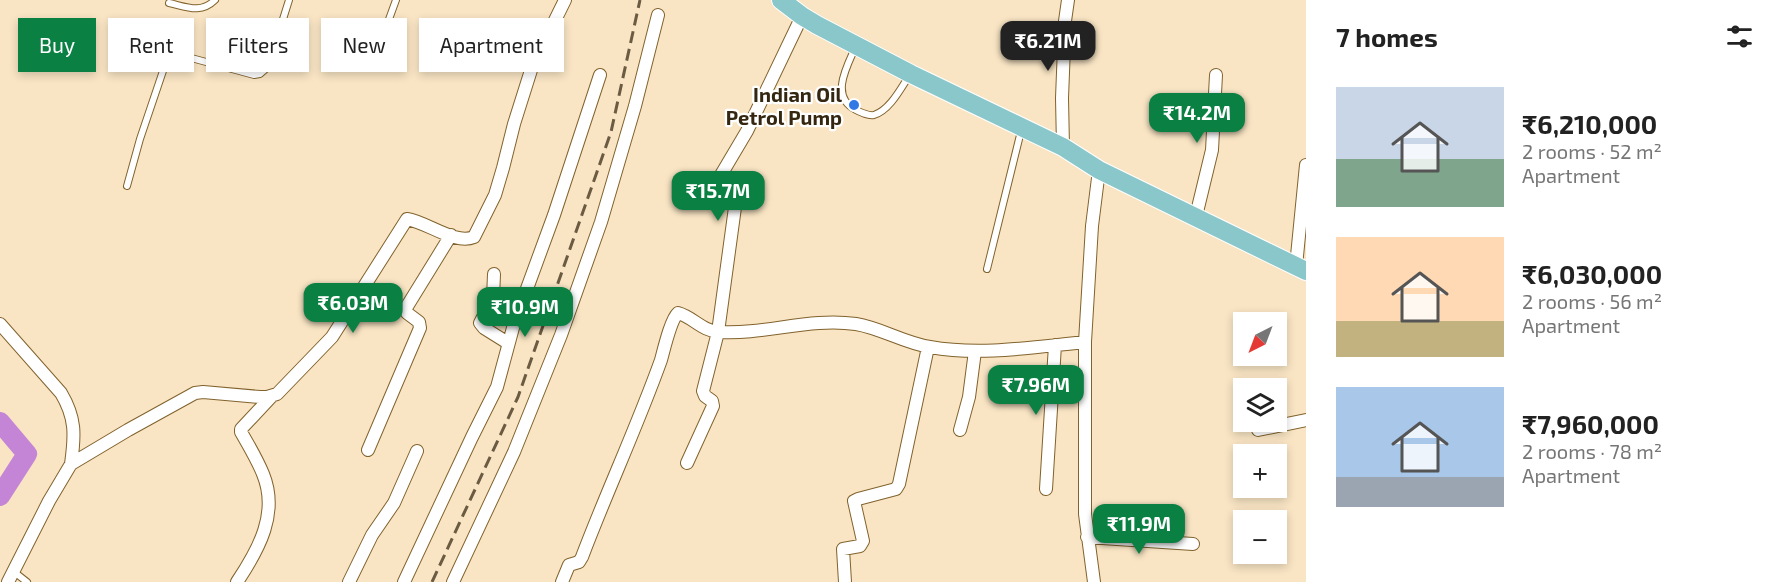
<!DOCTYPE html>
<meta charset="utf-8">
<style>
:root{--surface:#fff;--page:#f2f2f2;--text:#222;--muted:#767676;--accent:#0b8043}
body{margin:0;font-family:"Exo 2",sans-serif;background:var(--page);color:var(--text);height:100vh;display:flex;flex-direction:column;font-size:22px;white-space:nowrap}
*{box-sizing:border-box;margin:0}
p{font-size:20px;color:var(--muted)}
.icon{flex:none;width:33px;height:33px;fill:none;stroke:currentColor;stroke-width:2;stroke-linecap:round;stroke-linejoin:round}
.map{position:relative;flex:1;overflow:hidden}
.details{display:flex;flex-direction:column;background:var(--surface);width:480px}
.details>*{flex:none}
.top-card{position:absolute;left:18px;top:18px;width:570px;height:54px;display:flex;gap:12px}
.needle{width:39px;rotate:222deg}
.controls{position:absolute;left:1233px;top:312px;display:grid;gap:12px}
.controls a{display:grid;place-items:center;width:54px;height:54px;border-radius:0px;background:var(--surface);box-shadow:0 3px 9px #0003;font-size:30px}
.price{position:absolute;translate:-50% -51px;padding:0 14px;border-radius:12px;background:var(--accent);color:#fff;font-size:20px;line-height:39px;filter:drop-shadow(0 2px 3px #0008)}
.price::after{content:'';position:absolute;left:50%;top:36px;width:18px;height:14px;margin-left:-9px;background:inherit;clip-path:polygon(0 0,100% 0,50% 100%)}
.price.active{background:#222;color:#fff}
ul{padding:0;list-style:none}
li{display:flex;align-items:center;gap:18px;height:150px;padding:0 30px}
li span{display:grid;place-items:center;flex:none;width:168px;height:120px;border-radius:0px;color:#555}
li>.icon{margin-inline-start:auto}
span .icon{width:72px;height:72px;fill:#fffc;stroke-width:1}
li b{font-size:26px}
h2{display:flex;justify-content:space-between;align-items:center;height:72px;padding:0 30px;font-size:26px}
.chip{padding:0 21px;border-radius:0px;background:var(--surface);box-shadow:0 3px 9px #0003;font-size:21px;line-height:54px}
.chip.active{background:var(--accent);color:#fff}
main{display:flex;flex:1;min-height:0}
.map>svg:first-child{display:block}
</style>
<main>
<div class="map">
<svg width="1306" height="582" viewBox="0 0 1306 582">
<rect width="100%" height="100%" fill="#f9e5c4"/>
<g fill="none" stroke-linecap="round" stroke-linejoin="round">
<path stroke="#c585d7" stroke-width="20" d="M 0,422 L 27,454 L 0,496"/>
<g stroke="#81622c" stroke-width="8">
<path id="lane" d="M 169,3 C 187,7 201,14 215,0
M 855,48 C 846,68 830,97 856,110 C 862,113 868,116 874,115 C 890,110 901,88 909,76
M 376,55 L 396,0
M 127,186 L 140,139 L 166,62 L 176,56 L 184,56 L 254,75 L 260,74 L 268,67 L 289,0
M 987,269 L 1021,131
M 13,571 L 27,582"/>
</g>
<g stroke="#81622c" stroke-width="14">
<path id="street" d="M 1063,147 L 1062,98 L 1065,21 L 1068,0
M 1196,216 L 1212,150 L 1216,75
M 1296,266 L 1306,165
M 494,274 L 493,298 L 480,323 L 484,328 L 508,343
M 0,324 L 61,393 C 76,418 75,435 71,464
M 960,430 L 969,397 L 975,351
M 1258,430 L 1306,420
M 368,450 L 420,328 L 419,322 L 407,313 L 406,308 L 451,235
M 687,463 L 713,406 L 712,401 L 705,396 L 703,391 L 718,332 L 736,200 L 732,195 L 716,193 L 715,185 L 747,131 L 802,16
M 1046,489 L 1055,345
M 1087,537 L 1193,544
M 8,582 L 49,501 L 71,464 L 128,430 L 195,393 L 203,392 L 260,397 L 267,397 L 277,394 L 332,337 L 407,219 C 427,222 455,245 474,237 L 495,195 L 503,168 L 514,124 L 532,67 L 565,0
M 237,582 C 259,549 279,513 263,474 C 257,459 249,446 241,432 L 241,429 L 272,396
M 349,582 L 372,535 L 394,503 L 417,451
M 404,582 L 472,437 L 497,387 L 514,324 L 554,215 L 600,75
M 453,582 L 514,452 L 561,335 L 601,222 L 635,106 L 658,15
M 562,582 L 569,565 L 579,562 L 582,557 C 607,491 637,427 661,360 C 664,349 671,319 678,313 C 693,317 702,331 719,332 C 765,335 810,317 856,324 C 881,328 904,343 930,347 C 981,356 1034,347 1085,342
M 845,582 L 843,549 L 860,546 L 863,541 L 854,501 L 858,499 L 896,489 L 899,484 L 928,347
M 1094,582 L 1085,514 L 1085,342 L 1092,226 L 1099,170"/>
</g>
<g stroke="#fff" stroke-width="20">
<path id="primary" d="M 781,0 L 802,16 L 817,25 L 911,74 L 1063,147 L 1099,170 L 1306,271"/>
</g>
<use href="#lane" stroke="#fff" stroke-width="6"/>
<use href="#street" stroke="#fff" stroke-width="12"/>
<use href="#primary" stroke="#8ac7ca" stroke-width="18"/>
<path stroke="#6b5b42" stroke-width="3" stroke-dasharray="12 6" stroke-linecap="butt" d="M 432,582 L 518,397 L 611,132 L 640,0"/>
</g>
<circle fill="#3279e6" stroke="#fff" stroke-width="2" cx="854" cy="105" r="6"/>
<g text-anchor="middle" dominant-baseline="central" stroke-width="4.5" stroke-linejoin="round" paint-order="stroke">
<g font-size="20" font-weight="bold" fill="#342610" stroke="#fff" text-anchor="end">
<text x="842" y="94">Indian Oil<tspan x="842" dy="23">Petrol Pump</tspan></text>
</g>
</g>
</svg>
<div class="controls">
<a><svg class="needle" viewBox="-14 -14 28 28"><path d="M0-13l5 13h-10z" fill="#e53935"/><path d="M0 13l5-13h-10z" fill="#767676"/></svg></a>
<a><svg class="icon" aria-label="layers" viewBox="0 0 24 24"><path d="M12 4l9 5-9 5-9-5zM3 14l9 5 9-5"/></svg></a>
<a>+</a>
<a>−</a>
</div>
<b class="price active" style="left:1048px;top:72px">₹6.21M</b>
<b class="price" style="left:1197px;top:144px">₹14.2M</b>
<b class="price" style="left:718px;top:222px">₹15.7M</b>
<b class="price" style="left:353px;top:334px">₹6.03M</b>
<b class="price" style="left:525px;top:338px">₹10.9M</b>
<b class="price" style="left:1036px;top:416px">₹7.96M</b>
<b class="price" style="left:1139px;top:555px">₹11.9M</b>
<div class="top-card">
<a class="chip active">Buy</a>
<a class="chip">Rent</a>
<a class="chip">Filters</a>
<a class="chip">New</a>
<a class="chip">Apartment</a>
</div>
</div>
<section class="details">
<h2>7 homes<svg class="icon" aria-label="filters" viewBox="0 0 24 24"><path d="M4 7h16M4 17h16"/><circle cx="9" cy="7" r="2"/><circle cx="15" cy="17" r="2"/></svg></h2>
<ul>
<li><span style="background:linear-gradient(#c9d6e8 60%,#7fa58c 0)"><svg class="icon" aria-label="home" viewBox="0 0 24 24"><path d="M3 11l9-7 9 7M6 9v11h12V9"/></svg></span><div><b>₹6,210,000</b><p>2 rooms · 52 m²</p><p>Apartment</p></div></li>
<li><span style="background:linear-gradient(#ffd9b3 70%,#c2b280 0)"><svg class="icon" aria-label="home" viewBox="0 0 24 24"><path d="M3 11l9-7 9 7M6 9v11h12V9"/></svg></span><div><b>₹6,030,000</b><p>2 rooms · 56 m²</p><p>Apartment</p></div></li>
<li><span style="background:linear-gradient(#a9c7e8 75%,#9aa5b1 0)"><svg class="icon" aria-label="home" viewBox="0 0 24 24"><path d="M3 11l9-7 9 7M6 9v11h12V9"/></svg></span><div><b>₹7,960,000</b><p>2 rooms · 78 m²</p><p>Apartment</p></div></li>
</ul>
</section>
</main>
